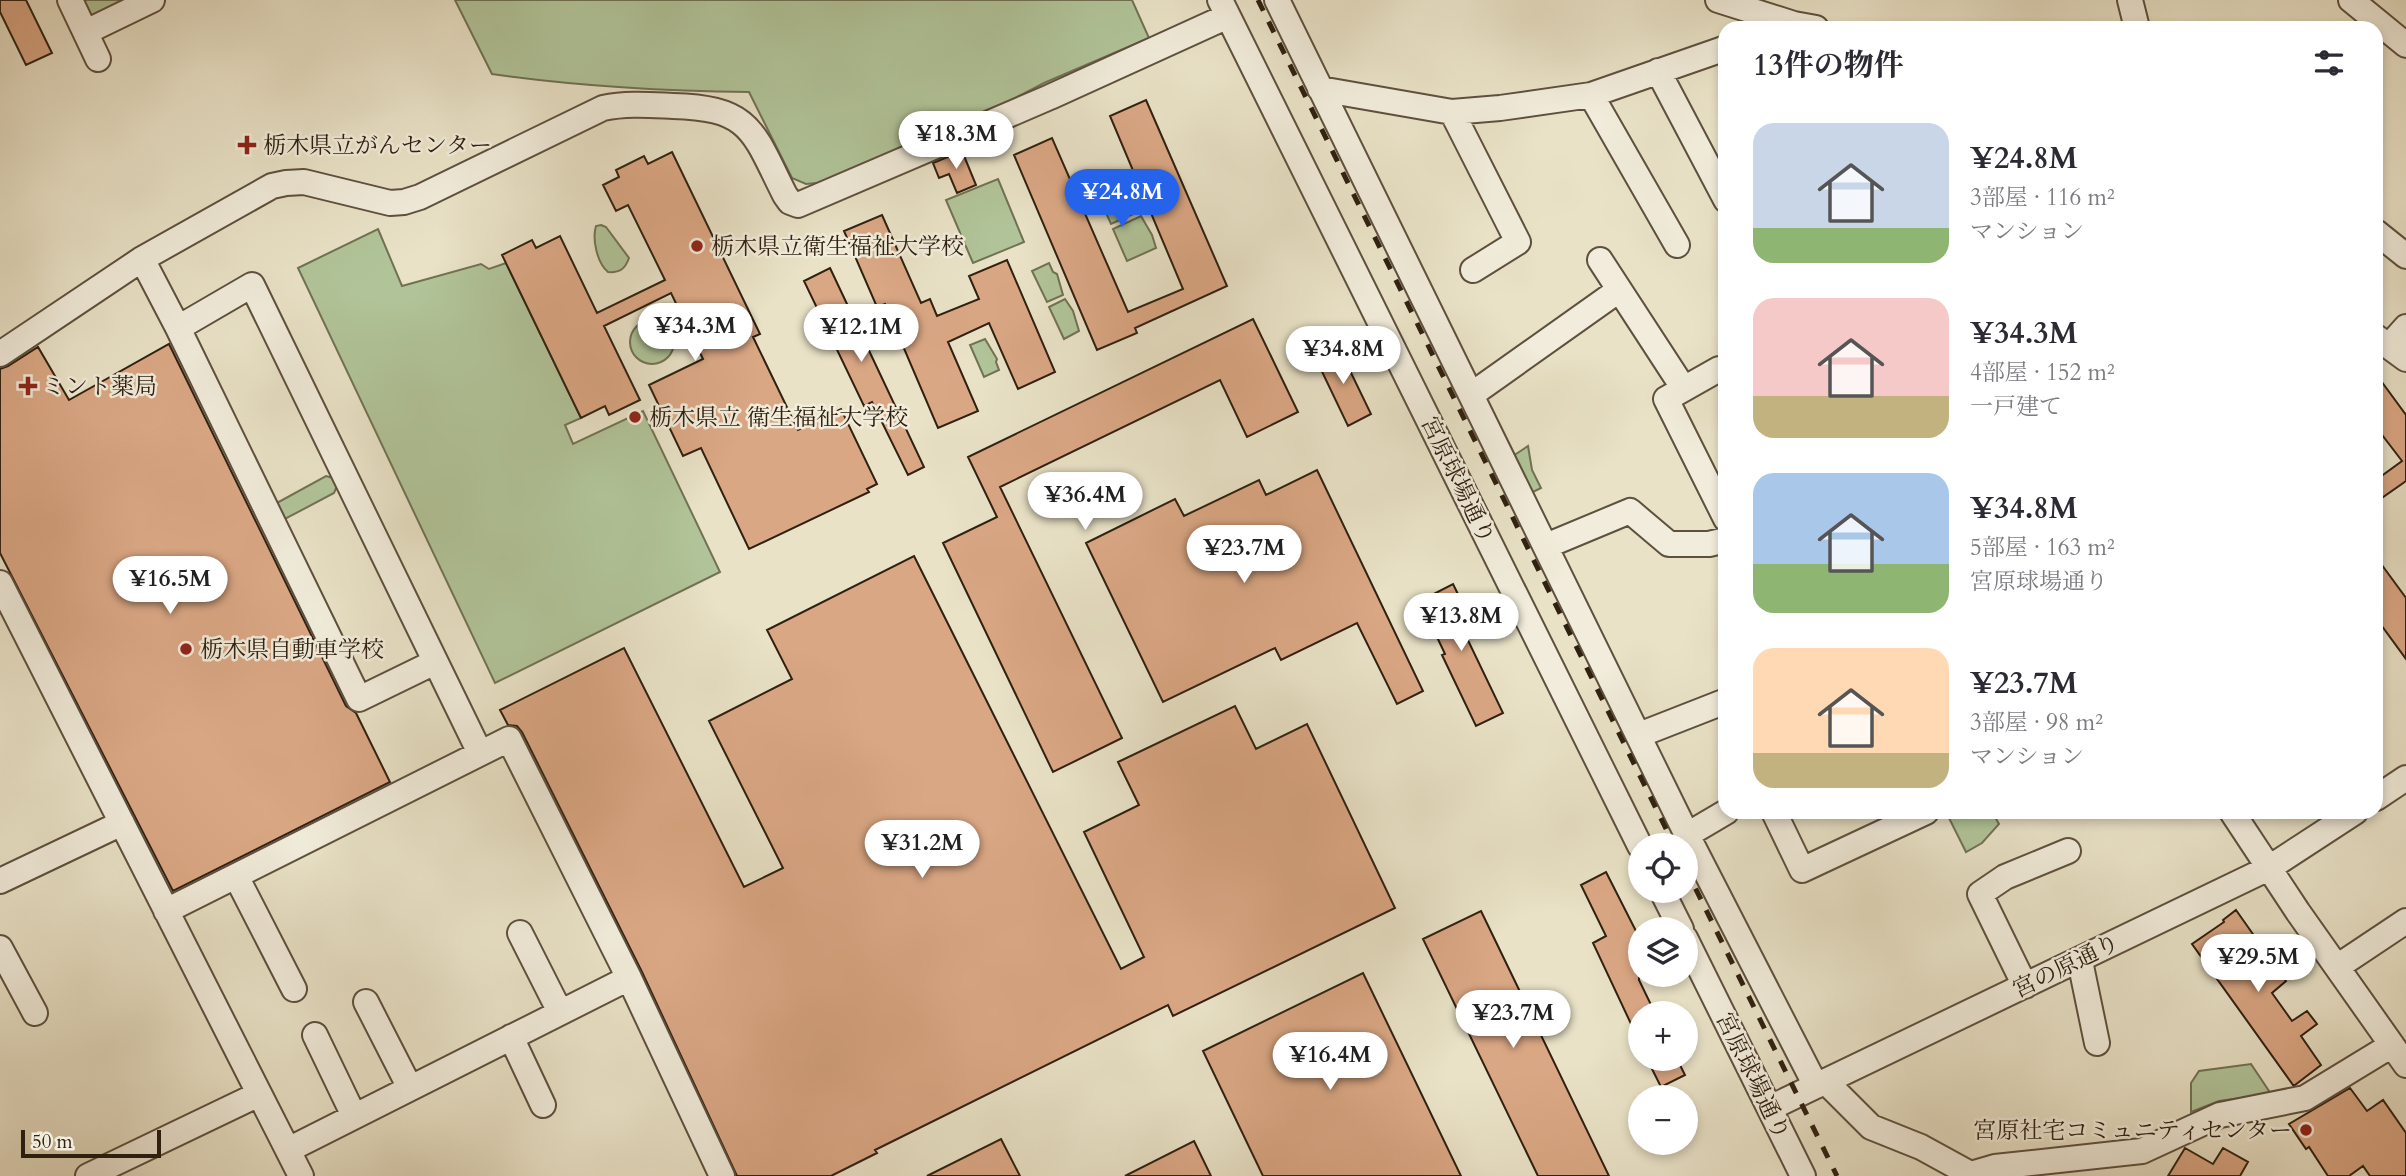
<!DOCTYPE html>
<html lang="ja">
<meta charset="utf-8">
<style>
:root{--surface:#fff;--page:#f2f2f3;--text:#2b2b33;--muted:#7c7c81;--accent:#2563eb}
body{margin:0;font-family:Cardo,"Noto Serif JP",serif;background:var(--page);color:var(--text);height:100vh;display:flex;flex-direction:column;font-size:26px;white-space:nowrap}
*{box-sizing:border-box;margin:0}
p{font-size:23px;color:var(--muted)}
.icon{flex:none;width:38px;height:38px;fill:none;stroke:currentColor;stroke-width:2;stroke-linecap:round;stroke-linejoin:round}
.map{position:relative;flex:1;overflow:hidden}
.side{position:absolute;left:1718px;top:21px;width:665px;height:798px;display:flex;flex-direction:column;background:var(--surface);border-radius:21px;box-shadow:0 4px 10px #0003}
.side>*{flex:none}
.fabs{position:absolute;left:1628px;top:833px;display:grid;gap:14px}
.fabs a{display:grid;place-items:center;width:70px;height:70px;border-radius:50%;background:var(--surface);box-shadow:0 4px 10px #0003;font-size:35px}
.scale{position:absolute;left:21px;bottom:18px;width:140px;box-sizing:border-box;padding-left:7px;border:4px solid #2f2010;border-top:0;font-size:19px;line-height:24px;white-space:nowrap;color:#2f2010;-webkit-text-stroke:5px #f1ecdb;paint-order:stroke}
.price{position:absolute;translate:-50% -60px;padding:0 16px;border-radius:24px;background:#fff;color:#222;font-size:23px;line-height:46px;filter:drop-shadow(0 2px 4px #0008)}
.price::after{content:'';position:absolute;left:50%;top:42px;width:21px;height:16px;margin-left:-10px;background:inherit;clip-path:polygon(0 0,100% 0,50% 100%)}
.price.current{background:var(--accent);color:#fff}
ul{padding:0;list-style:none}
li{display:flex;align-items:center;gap:21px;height:175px;padding:0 35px}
li span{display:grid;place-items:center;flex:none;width:196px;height:140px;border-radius:21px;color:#555}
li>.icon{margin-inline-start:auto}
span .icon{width:84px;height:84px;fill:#fffc;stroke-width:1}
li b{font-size:30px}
h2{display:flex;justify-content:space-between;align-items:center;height:84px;padding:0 35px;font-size:30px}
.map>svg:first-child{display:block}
</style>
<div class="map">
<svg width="2406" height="1176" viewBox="0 0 2406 1176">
<rect width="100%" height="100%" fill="#e9e2c7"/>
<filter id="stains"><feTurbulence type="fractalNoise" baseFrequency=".00286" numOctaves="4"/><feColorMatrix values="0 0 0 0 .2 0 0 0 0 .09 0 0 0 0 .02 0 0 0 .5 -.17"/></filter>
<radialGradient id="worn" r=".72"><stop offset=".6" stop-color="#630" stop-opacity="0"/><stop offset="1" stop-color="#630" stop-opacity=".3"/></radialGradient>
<path fill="#b1c499" stroke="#707254" stroke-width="2" d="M 77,0 L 119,0 L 121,4 L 93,17 L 82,11 Z
M 455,0 L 1132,0 L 1149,38 L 1044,83 L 971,121 L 827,182 L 806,184 L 792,178 L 749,92 C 663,91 577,86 492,74 Z
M 998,179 L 1024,242 L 973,263 L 946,200 Z
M 1126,180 L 1133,191 L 1140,211 L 1111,224 L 1097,193 Z
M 1141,216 L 1152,235 L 1156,248 L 1127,261 L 1113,229 Z
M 601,225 L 606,227 L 629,258 C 625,269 620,273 608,272 C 597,263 592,239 596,226 Z
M 378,229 L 402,286 L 481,264 L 489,269 L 506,263 L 581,418 L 565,425 L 573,444 L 643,411 L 720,572 L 495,683 L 298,268 Z
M 1049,263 L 1053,272 L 1057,274 L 1063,295 L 1047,302 L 1032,271 Z
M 1065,299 L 1073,311 L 1079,331 L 1064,339 L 1049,307 Z
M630 342a22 22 0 1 1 44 0a22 22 0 1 1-44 0Z
M 985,339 L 997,359 L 996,362 L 999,370 L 984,377 L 970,345 Z
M 1528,446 L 1532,470 L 1541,488 L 1525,496 L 1507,460 Z
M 326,476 L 333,478 L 337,486 L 334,493 L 283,520 L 275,504 Z
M 1946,812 L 1992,812 L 1999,824 L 1982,843 L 1966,852 Z
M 2251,1064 L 2271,1094 L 2219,1101 L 2191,1112 L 2191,1083 L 2199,1071 Z"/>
<path fill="#daa784" stroke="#2f2010" stroke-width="2" d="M 0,0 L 26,0 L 52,53 L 26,65 L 0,12 Z
M 1146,100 L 1227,286 L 1135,328 L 1137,333 L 1097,350 L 1014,155 L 1052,138 L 1128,312 L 1183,289 L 1110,116 Z
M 962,151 L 976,185 L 957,193 L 949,174 L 939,178 L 933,163 Z
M 672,152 L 760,334 L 753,337 L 798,430 L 841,409 L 877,484 L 867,489 L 869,492 L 749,549 L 701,448 L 683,456 L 649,385 L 703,359 L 671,293 L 604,326 L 640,400 L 609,415 L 605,406 L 581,418 L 502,255 L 532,240 L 536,248 L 560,236 L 597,313 L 665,280 L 628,205 L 616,211 L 603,185 L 619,177 L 616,170 L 644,156 L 648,164 Z
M 882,215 L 921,303 L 930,299 L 937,316 L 979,299 L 969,276 L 1007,260 L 1055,372 L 1018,389 L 989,323 L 948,342 L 978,411 L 938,428 L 885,304 L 877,307 L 844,231 Z
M 830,268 L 924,467 L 908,475 L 872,402 L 864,406 L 804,281 Z
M 1253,319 L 1298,412 L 1247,437 L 1220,380 L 1000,487 L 1122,738 L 1053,772 L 943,543 L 997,517 L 968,457 Z
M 169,344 L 346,706 L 356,713 L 390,782 L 173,891 L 0,553 L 0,369 L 8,366 L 38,347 L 69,400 Z
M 1338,346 L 1371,414 L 1348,426 L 1315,357 Z
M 2376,374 L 2406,415 L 2406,481 L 2376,502 L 2376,480 L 2402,461 L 2376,427 Z
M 1317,470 L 1423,691 L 1397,704 L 1357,623 L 1281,660 L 1275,648 L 1163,702 L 1086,543 L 1175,499 L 1184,516 L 1259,480 L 1266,495 Z
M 914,556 L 1121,969 L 1144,957 L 1084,832 L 1139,805 L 1118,762 L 1235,706 L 1256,749 L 1307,724 L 1395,908 L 1173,1016 L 1168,1005 L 875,1150 L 877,1153 L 831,1176 L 737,1176 L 642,972 L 522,732 L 517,726 L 508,725 L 500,710 L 624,648 L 744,887 L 783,868 L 709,721 L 792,679 L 767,630 Z
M 2376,557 L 2406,598 L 2406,659 L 2376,618 Z
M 1453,584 L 1473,625 L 1463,630 L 1503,713 L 1476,726 L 1442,655 L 1445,654 L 1420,601 Z
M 1606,872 L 1640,939 L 1639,980 L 1655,1013 L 1640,1013 L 1640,1043 L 1593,943 L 1606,936 L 1581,885 Z
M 2236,910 L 2286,981 L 2272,993 L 2292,1021 L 2307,1011 L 2317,1024 L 2301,1036 L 2321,1065 L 2295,1085 L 2293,1085 L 2192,944 L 2224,922 L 2223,920 Z
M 1481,911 L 1609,1176 L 1538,1176 L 1423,939 Z
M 1363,973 L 1461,1176 L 1263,1176 L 1203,1051 Z
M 1647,1059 L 1677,1059 L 1685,1075 L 1661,1087 Z
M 2350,1088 L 2367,1111 L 2383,1100 L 2406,1133 L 2406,1176 L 2370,1176 L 2363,1166 L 2349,1176 L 2328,1176 L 2309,1147 L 2306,1149 L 2289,1124 Z
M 1001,1139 L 1020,1176 L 927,1176 Z
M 1194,1141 L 1211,1176 L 1125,1176 Z
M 2185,1148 L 2213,1164 L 2223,1148 L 2248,1162 L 2240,1176 L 2168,1176 Z"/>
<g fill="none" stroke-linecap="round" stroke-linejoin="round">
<g stroke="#5e503e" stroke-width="28">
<path id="minor" d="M 70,0 L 98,59
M 1220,0 L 1640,846
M 1277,0 L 1687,835 L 1816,1086
M 1718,0 L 1794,24 L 1816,28
M 2130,0 L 2137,28
M 2351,0 L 2406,45
M 86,32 L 152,0
M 1658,71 L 1726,200
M 1320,89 L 1452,112 L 1500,108 L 1591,95 L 1726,48
M 1591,95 L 1677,245
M 1452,112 L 1518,242 L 1473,270
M 2376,232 L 2406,256
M 142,259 L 178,328 L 359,699 L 435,662
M 1600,260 L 1684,389
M 178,328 L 252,285 L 480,753
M 2376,337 L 2406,359
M 2389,346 L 2406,327
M 0,354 L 142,259 L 272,186 L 286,183 L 304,182 L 390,203 L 404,202 L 420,197 L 603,108 C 627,103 650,105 673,106 C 752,108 753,132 785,195 L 790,202 L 798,205 L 1050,97 L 1228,16
M 1719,369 L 1666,399 L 1726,519
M 1471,395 L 1619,290
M 1546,546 L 1630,511 L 1669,544 L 1709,544 L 1726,540
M 0,583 L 301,1176
M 1639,735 L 1726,701
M 2376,798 L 2406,778
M 1774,812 L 1802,870 L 1926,812
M 2232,812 L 2298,912 L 2406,1065
M 1687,835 L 1726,812
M 236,876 L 294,989
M 0,881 L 122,823
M 1662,891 L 1681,929
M 166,911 L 509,739 L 629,978 L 722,1176
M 520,933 L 560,1012
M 1685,938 L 1803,1176
M 0,948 L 35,1013
M 2080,961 L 2097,1043
M 2337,967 L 2406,921
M 2025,986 L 1980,894 L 2005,877 L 2068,851
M 366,1002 L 410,1088
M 315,1035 L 354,1116
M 511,1037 L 543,1105
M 1826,1082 L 1871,1127 L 1921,1147 L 1974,1176
M 1770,1108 L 2269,868 L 2355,812
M 288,1150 L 629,978
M 1971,1174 L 1995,1167 L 2142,1151 L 2220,1115 L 2305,1098 L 2392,1045
M 88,1176 L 259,1094"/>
</g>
<use href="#minor" stroke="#f1ecdb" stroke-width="24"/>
<path stroke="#2f2010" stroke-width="5" stroke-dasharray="12 12" stroke-linecap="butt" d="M 1258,0 L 1674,845
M 1685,867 L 1837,1176"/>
</g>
<g fill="#8f2418" stroke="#f1ecdb" stroke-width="2.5">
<path d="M243.5 134.5h7v7h7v7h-7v7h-7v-7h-7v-7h7z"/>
<circle cx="697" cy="246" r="7"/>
<path d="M24.5 375.5h7v7h7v7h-7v7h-7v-7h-7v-7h7z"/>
<circle cx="635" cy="417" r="7"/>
<circle cx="186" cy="649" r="7"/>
<circle cx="2306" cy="1130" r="7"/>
</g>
<g text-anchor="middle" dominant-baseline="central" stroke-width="5" stroke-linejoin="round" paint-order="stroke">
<g font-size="23" fill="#2f2010" stroke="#f1ecdb" text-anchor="start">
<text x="263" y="145">栃木県立がんセンター</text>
<text x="711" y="246">栃木県立衛生福祉大学校</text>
<text x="42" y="386">ミント薬局</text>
<text x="649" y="417">栃木県立 衛生福祉大学校</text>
<text x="200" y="649">栃木県自動車学校</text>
<text x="2292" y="1130" text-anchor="end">宮原社宅コミュニティセンター</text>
</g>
<g font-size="23" fill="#2f2010" stroke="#f1ecdb">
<text transform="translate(1458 480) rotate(64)">宮原球場通り</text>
<text transform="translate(2066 966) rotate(-26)">宮の原通り</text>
<text transform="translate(1753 1076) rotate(64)">宮原球場通り</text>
</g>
</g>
<rect width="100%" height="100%" filter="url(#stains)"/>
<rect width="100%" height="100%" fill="url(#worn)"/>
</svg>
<div class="fabs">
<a><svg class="icon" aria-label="locate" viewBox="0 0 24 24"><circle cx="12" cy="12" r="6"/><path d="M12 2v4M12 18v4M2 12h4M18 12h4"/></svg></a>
<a><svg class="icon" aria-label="layers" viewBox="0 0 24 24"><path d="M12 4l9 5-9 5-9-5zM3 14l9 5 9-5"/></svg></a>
<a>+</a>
<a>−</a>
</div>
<div class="scale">50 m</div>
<b class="price" style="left:956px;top:171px">¥18.3M</b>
<b class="price current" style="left:1122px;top:229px">¥24.8M</b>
<b class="price" style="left:695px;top:363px">¥34.3M</b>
<b class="price" style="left:861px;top:364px">¥12.1M</b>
<b class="price" style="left:1343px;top:386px">¥34.8M</b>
<b class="price" style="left:1085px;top:532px">¥36.4M</b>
<b class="price" style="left:1244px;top:585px">¥23.7M</b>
<b class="price" style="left:170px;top:616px">¥16.5M</b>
<b class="price" style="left:1461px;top:653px">¥13.8M</b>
<b class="price" style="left:922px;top:880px">¥31.2M</b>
<b class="price" style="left:2258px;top:994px">¥29.5M</b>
<b class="price" style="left:1513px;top:1050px">¥23.7M</b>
<b class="price" style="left:1330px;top:1092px">¥16.4M</b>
<section class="side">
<h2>13件の物件<svg class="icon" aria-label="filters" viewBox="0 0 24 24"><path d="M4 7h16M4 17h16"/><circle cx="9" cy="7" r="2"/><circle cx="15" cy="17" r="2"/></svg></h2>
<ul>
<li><span style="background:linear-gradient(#c9d6e8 75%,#8fb573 0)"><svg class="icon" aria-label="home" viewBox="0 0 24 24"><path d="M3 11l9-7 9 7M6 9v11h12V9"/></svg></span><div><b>¥24.8M</b><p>3部屋 · 116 m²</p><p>マンション</p></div></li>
<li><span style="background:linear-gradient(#f6c9c9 70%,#c2b280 0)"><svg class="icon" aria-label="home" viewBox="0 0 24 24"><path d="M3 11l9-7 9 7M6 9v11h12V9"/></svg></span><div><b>¥34.3M</b><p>4部屋 · 152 m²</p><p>一戸建て</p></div></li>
<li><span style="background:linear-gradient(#a9c7e8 65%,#8fb573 0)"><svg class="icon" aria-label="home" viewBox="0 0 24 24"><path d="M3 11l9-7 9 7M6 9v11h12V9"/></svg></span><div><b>¥34.8M</b><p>5部屋 · 163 m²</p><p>宮原球場通り</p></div></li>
<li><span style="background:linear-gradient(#ffd9b3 75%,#c2b280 0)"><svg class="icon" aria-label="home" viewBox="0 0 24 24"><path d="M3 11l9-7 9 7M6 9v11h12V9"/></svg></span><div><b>¥23.7M</b><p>3部屋 · 98 m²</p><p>マンション</p></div></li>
</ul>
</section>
</div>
